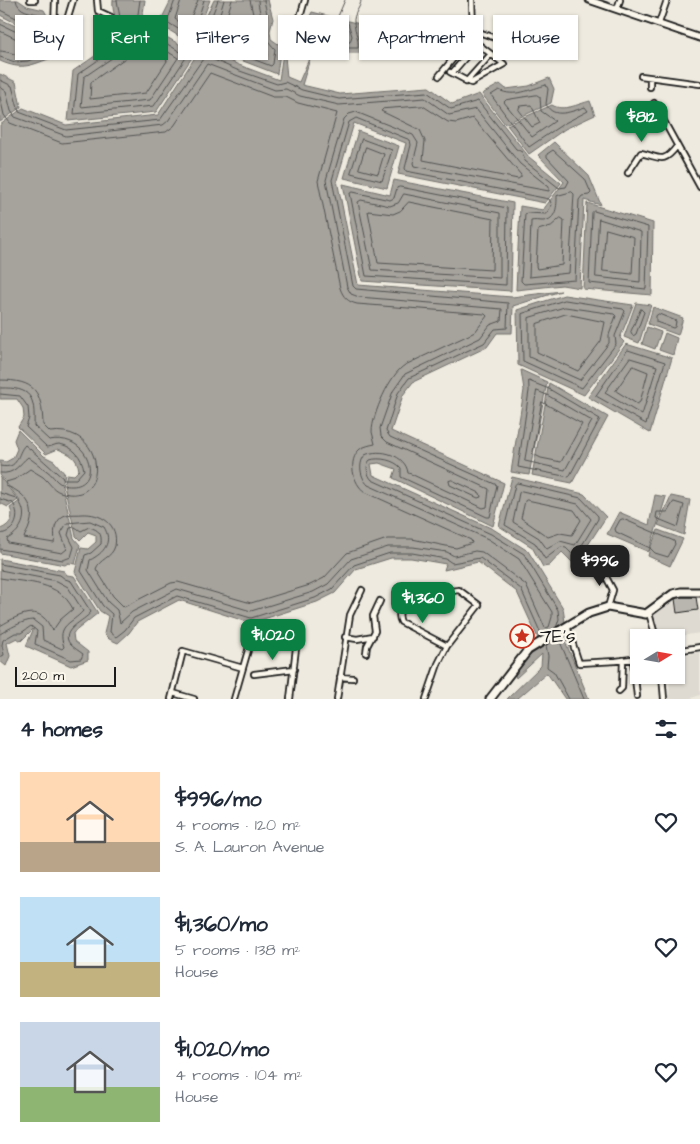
<!DOCTYPE html>
<meta charset="utf-8">
<style>
:root{--surface:#fff;--page:#f2f2f3;--text:#1f2937;--muted:#747a83;--accent:#0b8043}
body{margin:0;font-family:"Architects Daughter",sans-serif;background:var(--page);color:var(--text);height:100vh;display:flex;flex-direction:column;font-size:19px;white-space:nowrap}
*{box-sizing:border-box;margin:0}
p{font-size:16px;color:var(--muted)}
.icon{flex:none;width:28px;height:28px;fill:none;stroke:currentColor;stroke-width:2;stroke-linecap:round;stroke-linejoin:round}
.map{position:relative;height:699px;overflow:hidden}
.side{display:flex;flex-direction:column;background:var(--surface);flex:1}
.side>*{flex:none}
.banner{position:absolute;left:15px;top:15px;width:670px;height:45px;display:flex;gap:10px}
.needle{width:32px;rotate:79deg}
.fabs{position:absolute;left:630px;top:629px;display:grid;gap:10px}
.fabs a{display:grid;place-items:center;width:55px;height:55px;border-radius:0px;background:var(--surface);box-shadow:0 1px 4px #0004;font-size:25px}
.scale{position:absolute;left:15px;bottom:12px;width:101px;box-sizing:border-box;padding-left:5px;border:2px solid #1c1c1c;border-top:0;font-size:14px;line-height:18px;white-space:nowrap;color:#1c1c1c;-webkit-text-stroke:4px #fbf7ec;paint-order:stroke}
.price{position:absolute;translate:-50% -42px;padding:0 11px;border-radius:10px;background:var(--accent);color:#fff;font-size:16px;line-height:32px;filter:drop-shadow(0 1px 2px #0008)}
.price::after{content:'';position:absolute;left:50%;top:30px;width:15px;height:11px;margin-left:-8px;background:inherit;clip-path:polygon(0 0,100% 0,50% 100%)}
.price.on{background:#222;color:#fff}
ul{padding:0;list-style:none}
li{display:flex;align-items:center;gap:15px;height:125px;padding:0 20px}
li span{display:grid;place-items:center;flex:none;width:140px;height:100px;border-radius:0px;color:#555}
li>.icon{margin-inline-start:auto}
span .icon{width:60px;height:60px;fill:#fffc;stroke-width:1}
li b{font-size:21px}
h2{display:flex;justify-content:space-between;align-items:center;height:60px;padding:0 20px;font-size:21px}
.pill{padding:0 18px;border-radius:0px;background:var(--surface);box-shadow:0 1px 4px #0004;font-size:18px;line-height:45px}
.pill.on{background:var(--accent);color:#fff}
.map>svg:first-child{display:block}
</style>
<div class="map">
<svg width="700" height="699" viewBox="0 0 700 699">
<rect width="100%" height="100%" fill="#eeeadf"/>
<filter id="ink" filterUnits="userSpaceOnUse"><feTurbulence type="fractalNoise" baseFrequency=".02" numOctaves="2"/><feDisplacementMap in="SourceGraphic" scale="10" xChannelSelector="R" yChannelSelector="G"/><feConvolveMatrix kernelMatrix="1 2 1 2 8 2 1 2 1" color-interpolation-filters="sRGB"/></filter>
<g filter="url(#ink)">
<path fill="#dedad1" d="M 673,598 L 677,614 L 700,610 L 700,633 L 679,636 L 681,648 L 676,649 L 676,638 L 656,637 L 652,615 Z
M 700,652 L 700,695 L 689,699 L 669,699 L 670,675 L 676,675 L 676,657 Z"/>
<path fill="#a6a39d" stroke="#6f6d69" d="M 0,0 L 18,0 L 27,6 L 44,10 L 49,19 L 48,28 L 27,29 L 0,15 Z
M 113,0 L 145,0 L 141,27 L 122,27 C 115,19 112,11 113,0 Z
M 171,0 L 210,0 L 203,18 L 195,46 L 159,24 Z
M 214,0 L 268,0 L 273,19 L 270,31 L 271,39 L 281,46 L 277,74 L 199,44 L 205,19 Z
M 312,12 L 360,24 L 364,53 L 340,53 L 298,45 L 298,40 Z
M 0,19 L 24,30 L 46,31 C 48,40 54,45 56,53 L 54,57 C 31,65 23,71 0,61 Z
M 151,32 L 161,34 L 195,53 L 156,112 L 68,121 L 73,71 L 127,34 Z
M 284,46 L 287,77 L 299,82 L 312,52 L 302,85 L 340,94 L 429,87 L 452,104 L 479,94 L 529,157 L 561,183 L 545,203 L 398,174 L 406,143 L 354,123 L 337,180 L 358,285 L 512,297 L 561,291 L 513,306 L 512,333 L 497,333 L 487,347 L 413,382 L 403,395 L 391,431 L 504,483 L 493,526 L 393,478 L 396,469 L 379,463 L 371,464 L 373,475 L 493,529 L 528,551 L 563,608 L 565,622 L 560,625 L 563,636 L 589,699 L 565,699 L 547,673 L 517,699 L 507,699 L 541,666 L 542,654 L 516,678 L 514,671 L 532,654 L 542,647 L 517,592 L 478,562 L 444,570 L 446,564 L 411,558 L 391,558 L 356,569 L 335,593 L 317,602 L 251,623 L 179,600 L 137,622 L 129,633 L 118,643 L 109,639 L 104,634 L 108,616 L 100,611 L 75,572 L 81,548 L 88,549 L 96,542 L 96,535 L 88,532 L 80,540 L 76,536 L 64,485 L 67,474 L 74,475 L 79,470 C 77,457 70,454 58,449 L 46,454 L 18,427 L 24,417 L 23,408 L 17,399 L 0,399 L 0,125 L 23,108 L 66,125 L 158,115 L 201,48 L 239,65 L 279,80 Z
M 0,74 L 16,82 L 21,107 L 0,122 Z
M 549,78 L 554,89 L 551,103 L 505,124 L 482,94 L 500,84 L 506,89 L 529,86 Z
M 590,101 L 595,115 L 565,129 L 529,154 L 507,125 L 552,105 C 563,112 578,104 590,101 Z
M 358,131 L 399,146 L 387,188 L 344,178 Z
M 554,142 L 589,176 L 601,205 L 584,200 L 580,288 L 562,285 L 516,290 L 520,206 L 543,210 L 564,182 L 538,155 Z
M 394,180 L 513,203 L 511,291 L 362,281 L 343,184 L 390,195 Z
M 587,203 L 653,223 L 652,295 L 583,289 Z
M 564,295 L 633,305 L 620,338 L 624,342 L 584,395 L 518,365 L 517,310 Z
M 636,303 L 651,305 L 639,343 L 624,337 Z
M 653,307 L 683,318 L 678,335 L 648,324 Z
M 647,327 L 661,332 L 655,349 L 642,344 Z
M 665,333 L 677,338 L 673,355 L 659,350 Z
M 626,344 L 672,358 L 650,433 L 588,397 Z
M 521,370 L 547,382 L 529,475 L 511,472 L 524,390 Z
M 549,383 L 608,417 L 572,483 L 532,475 Z
M 18,430 L 44,456 L 54,461 L 65,474 L 62,485 L 74,538 L 80,545 L 75,564 L 68,563 L 65,565 L 0,553 L 0,529 C 9,526 15,518 10,508 L 20,501 L 0,475 L 0,461 L 6,462 L 13,458 L 17,449 L 14,440 Z
M 0,477 L 18,500 L 8,507 L 0,503 Z
M 512,477 L 584,494 L 606,517 L 575,565 L 562,552 L 549,566 L 543,567 L 532,547 L 499,526 Z
M 655,495 L 666,497 L 649,551 L 658,530 L 683,539 L 670,566 L 648,556 L 649,552 L 607,534 L 619,512 L 649,525 Z
M 671,496 L 690,500 L 684,535 L 658,525 Z
M 0,559 L 64,571 L 67,575 L 74,576 L 98,613 L 73,633 L 74,641 L 88,652 L 88,660 L 71,666 L 26,646 L 34,628 L 21,641 L 17,638 L 7,643 L 10,656 L 6,666 L 0,661 Z"/>
<g fill="none" stroke-linecap="round" stroke-linejoin="round">
<path stroke="#535250" stroke-width="1" d="M 117,0 L 120,18 L 125,22 L 137,21 L 140,0
M 175,0 L 167,22 L 191,37 L 193,35 L 204,0
M 181,0 L 175,19 L 187,27 L 198,0
M 218,0 L 210,21 L 206,41 L 271,66 L 273,64 L 275,49 C 263,36 266,37 267,20 C 268,14 265,7 264,0
M 224,0 L 213,37 L 266,58 L 268,52 C 252,37 262,33 261,17 C 260,11 258,6 258,0
M 232,0 L 222,32 L 250,44 L 252,41 L 251,29 L 254,19 L 250,0
M 345,0 L 336,21 L 314,19 L 305,38 L 306,41 L 340,48 L 358,48 C 359,39 355,32 354,23 C 353,13 361,8 361,0
M 0,10 L 28,24 L 43,23 L 41,15 C 31,12 18,12 16,0
M 344,21 L 348,23 L 352,36 L 350,42 L 341,42 L 315,36 L 319,26 L 335,28 Z
M 0,24 L 23,35 L 41,37 L 50,51 L 28,61 L 15,62 L 0,57
M 0,31 L 21,41 L 36,43 L 40,48 C 26,62 15,52 0,51
M 151,37 L 159,39 L 187,56 L 154,106 L 74,114 L 78,74 L 129,39 Z
M 151,43 L 157,45 L 178,58 L 150,100 L 81,107 L 84,77 L 131,45 Z
M 150,51 L 166,58 L 167,61 L 146,93 L 90,99 L 91,82 L 134,52 Z
M 0,80 L 12,86 L 19,112 L 66,130 L 160,120 L 205,56 L 237,70 L 277,84 L 285,82 L 302,90 L 339,99 L 427,92 L 451,109 L 478,101 L 516,149 L 522,152 L 525,161 L 559,188 L 566,187 L 569,181 L 547,157 L 547,154 L 553,150 L 585,179 L 591,193 L 589,195 L 582,196 L 579,200 L 575,280 L 524,284 L 521,281 L 525,214 L 527,213 L 546,214 L 552,205 L 549,199 L 406,171 L 405,168 L 411,145 L 410,140 L 356,118 L 349,122 L 332,180 L 353,286 L 356,289 L 508,303 L 507,328 L 495,329 L 484,343 L 409,378 L 398,393 L 386,431 L 390,437 L 497,485 L 490,517 L 487,517 L 401,477 L 401,468 C 395,460 379,457 370,460 C 365,465 367,475 372,480 L 491,534 L 524,554 L 558,610 L 559,619 L 556,628
M 546,85 L 548,89 L 546,104 C 553,120 573,111 585,107 L 588,111 L 563,124 L 529,147 L 491,95 L 499,90 C 514,98 531,89 546,85 Z
M 0,87 L 6,91 L 11,111 L 15,117 L 66,136 L 163,125 L 168,121 L 207,64 L 275,90 L 286,89 L 300,96 L 339,105 L 425,98 L 449,115 L 476,109 L 520,164 L 549,187 L 549,191 L 414,166 L 413,163 L 418,143 L 413,135 L 356,112 L 349,114 L 344,119 L 326,180 L 347,287 L 351,294 L 359,297 L 502,309 L 501,321 L 490,325 L 480,338 L 405,374 L 393,391 L 380,428 L 381,436 L 387,442 L 489,489 L 487,507 L 483,508 L 411,474 L 408,473 C 406,455 380,448 365,455 C 358,463 360,477 368,485 L 488,539 L 519,559 L 552,612 L 552,617 L 549,627 L 545,628 L 526,585 L 482,552 L 475,551 L 454,556 L 447,552 L 413,547 L 388,547 L 351,559 L 328,584 L 313,592 L 251,611 L 177,589 L 132,612 L 120,623 L 117,610 L 108,602 L 88,570 L 90,560 C 104,553 113,542 104,527 L 90,521 L 67,523 L 61,533 L 67,549 L 62,553 L 8,543 L 7,539 C 23,531 30,512 16,498 L 0,493
M 537,95 L 540,97 L 541,111 L 555,121 L 532,137 L 504,102 L 506,100 Z
M 0,97 L 4,115 L 10,123 L 62,143 L 166,132 L 174,126 L 210,73 L 273,97 L 286,97 L 298,103 L 337,113 L 318,181 L 340,288 C 343,297 348,302 357,304 L 485,314 L 487,316 L 475,332 L 405,365 C 390,374 372,415 372,432 C 373,436 374,440 375,444 C 370,445 365,446 360,449 C 347,460 353,484 365,492 L 471,540 L 472,543 L 456,548 L 412,539 L 387,539 L 347,553 L 324,578 L 310,585 L 251,603 L 178,582 L 171,583 L 124,607 L 113,596 L 96,569 C 99,559 112,558 115,546 C 119,524 101,513 82,514 C 72,515 64,512 58,521 C 52,529 56,536 54,543 L 24,538 C 25,534 28,531 29,527 C 37,506 24,492 6,486 L 6,482 L 16,479 L 30,469 C 34,472 39,474 43,477 C 49,482 52,489 60,492 C 110,509 108,424 50,432 L 43,425 C 42,391 35,380 0,380
M 423,106 L 448,122 L 456,123 L 473,118 L 521,175 L 521,177 L 518,179 L 423,160 L 425,141 L 420,130 L 381,111 L 383,109 Z
M 520,106 L 531,105 L 540,123 L 532,127 L 519,110 Z
M 362,139 L 392,150 L 382,181 L 351,173 Z
M 366,147 L 384,154 L 378,174 L 359,169 Z
M 400,187 L 507,208 L 506,285 L 366,276 L 350,193 L 353,192 L 390,200 L 394,198 L 397,188 Z
M 572,192 L 574,194 L 569,273 L 529,277 L 531,221 C 535,220 538,221 543,221 C 557,220 557,205 557,196 Z
M 404,194 L 500,213 L 500,278 L 372,270 L 358,202 L 361,200 L 390,206 L 398,203 Z
M 409,202 L 493,219 L 492,270 L 378,263 L 368,211 L 393,214 L 400,211 Z
M 594,211 L 648,227 L 646,289 L 589,283 L 592,213 Z
M 561,218 L 564,220 L 562,265 L 537,269 L 536,266 L 538,230 L 551,226 Z
M 599,219 L 641,232 L 640,282 L 596,277 Z
M 606,229 L 634,237 L 632,274 L 603,271 Z
M 565,300 L 623,309 L 625,311 L 615,336 L 616,344 L 582,388 L 523,361 L 522,314 Z
M 565,307 L 614,314 L 616,316 L 609,335 L 609,343 L 580,380 L 529,357 L 529,318 Z
M 641,309 L 644,312 L 636,334 L 633,336 L 631,332 Z
M 566,314 L 605,322 L 601,341 L 578,371 L 537,352 L 537,324 Z
M 659,314 L 676,321 L 675,327 L 673,328 L 656,322 L 656,316 Z
M 628,350 L 665,362 L 646,424 L 596,396 Z
M 630,358 L 657,366 L 642,415 L 605,393 Z
M 633,366 L 648,372 L 640,402 L 637,404 L 616,391 Z
M 529,381 L 549,389 L 600,419 L 569,477 L 518,467 L 529,391 Z
M 0,388 C 32,387 35,397 34,426 L 49,440 C 91,432 103,486 72,486 C 69,486 64,486 61,484 C 55,481 52,474 47,471 C 41,466 34,462 28,457 C 19,464 15,475 0,473
M 537,391 L 547,395 L 592,421 L 565,470 L 525,461 Z
M 0,394 L 20,396 L 28,407 L 29,418 L 26,427 L 47,447 C 51,447 55,444 59,444 C 73,446 82,457 84,470 L 76,479 L 64,479 C 51,468 39,456 25,445 C 16,454 20,470 0,466
M 542,402 L 582,424 L 561,462 L 541,458 L 533,454 Z
M 452,480 L 480,493 L 481,497 L 478,498 L 450,485 L 449,481 Z
M 517,483 L 581,498 L 598,516 L 598,519 L 576,555 L 573,555 L 566,548 L 561,547 L 545,559 L 535,543 L 505,525 L 515,485 Z
M 522,491 L 578,504 L 591,519 L 575,545 L 560,541 L 547,549 L 539,538 L 513,522 L 519,493 Z
M 0,499 L 13,503 C 21,516 16,532 0,534
M 527,500 L 574,510 L 581,520 L 572,535 L 560,533 L 548,537 L 521,518 L 525,501 Z
M 674,502 L 684,505 L 678,527 L 656,518 L 657,512 L 667,512 Z
M 623,519 L 674,541 L 675,544 L 668,557 L 655,553 L 650,548 L 616,532 L 615,529 L 620,520 Z
M 0,549 L 63,560 L 71,557 L 74,547 L 68,535 L 70,528 L 75,527 L 81,531 L 89,527 C 99,530 102,533 101,544 L 91,553 L 85,555 L 81,571 L 103,606 L 112,614 L 110,632 L 116,637 L 125,630 L 134,618 L 177,596 L 251,618 L 315,598 L 332,589 L 354,565 L 390,553 L 412,553 L 446,559 L 452,563 L 480,558 L 521,589 L 542,636
M 0,564 L 60,575 L 65,579 L 71,581 L 91,612 C 85,621 59,630 70,644 C 74,648 79,651 83,654 L 81,659 L 71,660 L 35,644 L 37,631 L 31,626 L 21,633 L 15,633 L 3,640 L 2,645 L 4,655 L 0,657
M 0,570 L 57,581 L 68,587 L 83,611 C 72,624 56,624 64,647 L 62,649 L 43,640 L 42,627 L 33,620 C 24,620 8,629 0,634
M 0,578 C 28,583 59,581 73,609 L 60,620 L 53,630 C 49,627 49,622 44,618 C 32,606 12,619 0,626
M 558,637 L 584,699
M 546,645 L 548,656 L 547,667 L 554,672 L 569,699"/>
</g>
<path fill="#b9b6af" stroke="#1c1c1c" d="M 682,597 L 696,597 L 698,610 L 677,613 L 675,599 Z"/>
<g fill="none" stroke-linecap="round" stroke-linejoin="round">
<g stroke="#1c1c1c" stroke-width="8">
<path id="minor" d="M 30,0 L 35,0
M 55,0 L 54,28 L 57,33 L 66,23 L 73,0
M 97,0 L 98,11 L 111,17
M 617,9 L 620,0
M 659,23 L 667,0
M 297,27 L 305,0
M 473,30 L 504,41
M 450,72 L 471,83 L 504,64 L 470,38
M 452,73 L 477,44
M 439,76 L 470,38 L 473,30 L 472,0
M 641,76 L 700,84
M 650,78 L 650,87
M 466,82 L 491,54
M 654,103 L 700,187
M 628,173 L 641,153 C 660,157 663,165 677,146
M 607,569 L 606,577 L 613,590 L 608,607
M 408,599 C 403,606 396,613 401,622 L 447,646
M 649,613 L 656,638
M 567,626 L 579,663 L 616,661 L 639,658
M 345,637 L 357,639 L 373,636
M 676,651 L 700,647
M 366,653 L 367,646 L 375,631 L 373,616 L 380,601
M 633,659 L 637,696
M 254,674 L 294,669
M 662,675 L 664,699
M 340,677 L 353,678
M 619,691 L 622,688 L 623,660
M 173,693 L 194,699
M 171,699 L 183,651 L 243,668
M 234,699 L 251,640
M 290,699 L 298,631
M 337,699 L 350,615 L 362,590
M 426,699 L 438,664 L 447,646 L 479,605 L 459,590 L 451,591"/>
</g>
<g stroke="#1c1c1c" stroke-width="9">
<path id="major" d="M 589,0 L 700,38"/>
</g>
<g stroke="#1c1c1c" stroke-width="11">
<path id="highway" d="M 490,699 L 528,650 L 589,613 L 608,607 L 646,614 L 673,594 L 681,592 L 700,592"/>
</g>
<use href="#minor" stroke="#fbf7ec" stroke-width="4.5"/>
<use href="#major" stroke="#fbf7ec" stroke-width="5.5"/>
<use href="#highway" stroke="#fbf7ec" stroke-width="7"/>
</g>
</g>
<defs>
<g id="sight-ring" transform="scale(1.25)"><circle r="9.5" fill="#fbf7ec" stroke="#c8321e" stroke-width="1.5"/><path d="M0-6L1.8-2.2L6-1.7L2.9 1.2L3.7 5.4L0 3.3L-3.7 5.4L-2.9 1.2L-6-1.7L-1.8-2.2Z" fill="#c8321e"/></g>
</defs>
<g fill-rule="evenodd">
<use href="#sight-ring" x="522" y="636"/>
</g>
<g text-anchor="middle" dominant-baseline="central" stroke-width="4.5" stroke-linejoin="round" paint-order="stroke">
<g font-size="19" fill="#1c1c1c" stroke="#fbf7ec" text-anchor="start">
<text x="540" y="636">7E's</text>
</g>
</g>
</svg>
<div class="fabs">
<a><svg class="needle" viewBox="-14 -14 28 28"><path d="M0-13l5 13h-10z" fill="#e53935"/><path d="M0 13l5-13h-10z" fill="#747a83"/></svg></a>
</div>
<div class="scale">200 m</div>
<b class="price" style="left:642px;top:143px">$812</b>
<b class="price on" style="left:600px;top:587px">$996</b>
<b class="price" style="left:423px;top:624px">$1,360</b>
<b class="price" style="left:273px;top:661px">$1,020</b>
<div class="banner">
<a class="pill">Buy</a>
<a class="pill on">Rent</a>
<a class="pill">Filters</a>
<a class="pill">New</a>
<a class="pill">Apartment</a>
<a class="pill">House</a>
</div>
</div>
<section class="side">
<h2>4 homes<svg class="icon" aria-label="filters" viewBox="0 0 24 24"><path d="M4 7h16M4 17h16"/><circle cx="9" cy="7" r="2"/><circle cx="15" cy="17" r="2"/></svg></h2>
<ul>
<li><span style="background:linear-gradient(#ffd9b3 70%,#b9a48a 0)"><svg class="icon" aria-label="home" viewBox="0 0 24 24"><path d="M3 11l9-7 9 7M6 9v11h12V9"/></svg></span><div><b>$996/mo</b><p>4 rooms · 120 m²</p><p>S. A. Lauron Avenue</p></div><svg class="icon" aria-label="heart" viewBox="0 0 24 24"><path d="M12 20l-8-8c-3-5 5-10 8-4 3-6 11-1 8 4z"/></svg></li>
<li><span style="background:linear-gradient(#bfe0f5 65%,#c2b280 0)"><svg class="icon" aria-label="home" viewBox="0 0 24 24"><path d="M3 11l9-7 9 7M6 9v11h12V9"/></svg></span><div><b>$1,360/mo</b><p>5 rooms · 138 m²</p><p>House</p></div><svg class="icon" aria-label="heart" viewBox="0 0 24 24"><path d="M12 20l-8-8c-3-5 5-10 8-4 3-6 11-1 8 4z"/></svg></li>
<li><span style="background:linear-gradient(#c9d6e8 65%,#8fb573 0)"><svg class="icon" aria-label="home" viewBox="0 0 24 24"><path d="M3 11l9-7 9 7M6 9v11h12V9"/></svg></span><div><b>$1,020/mo</b><p>4 rooms · 104 m²</p><p>House</p></div><svg class="icon" aria-label="heart" viewBox="0 0 24 24"><path d="M12 20l-8-8c-3-5 5-10 8-4 3-6 11-1 8 4z"/></svg></li>
</ul>
</section>
